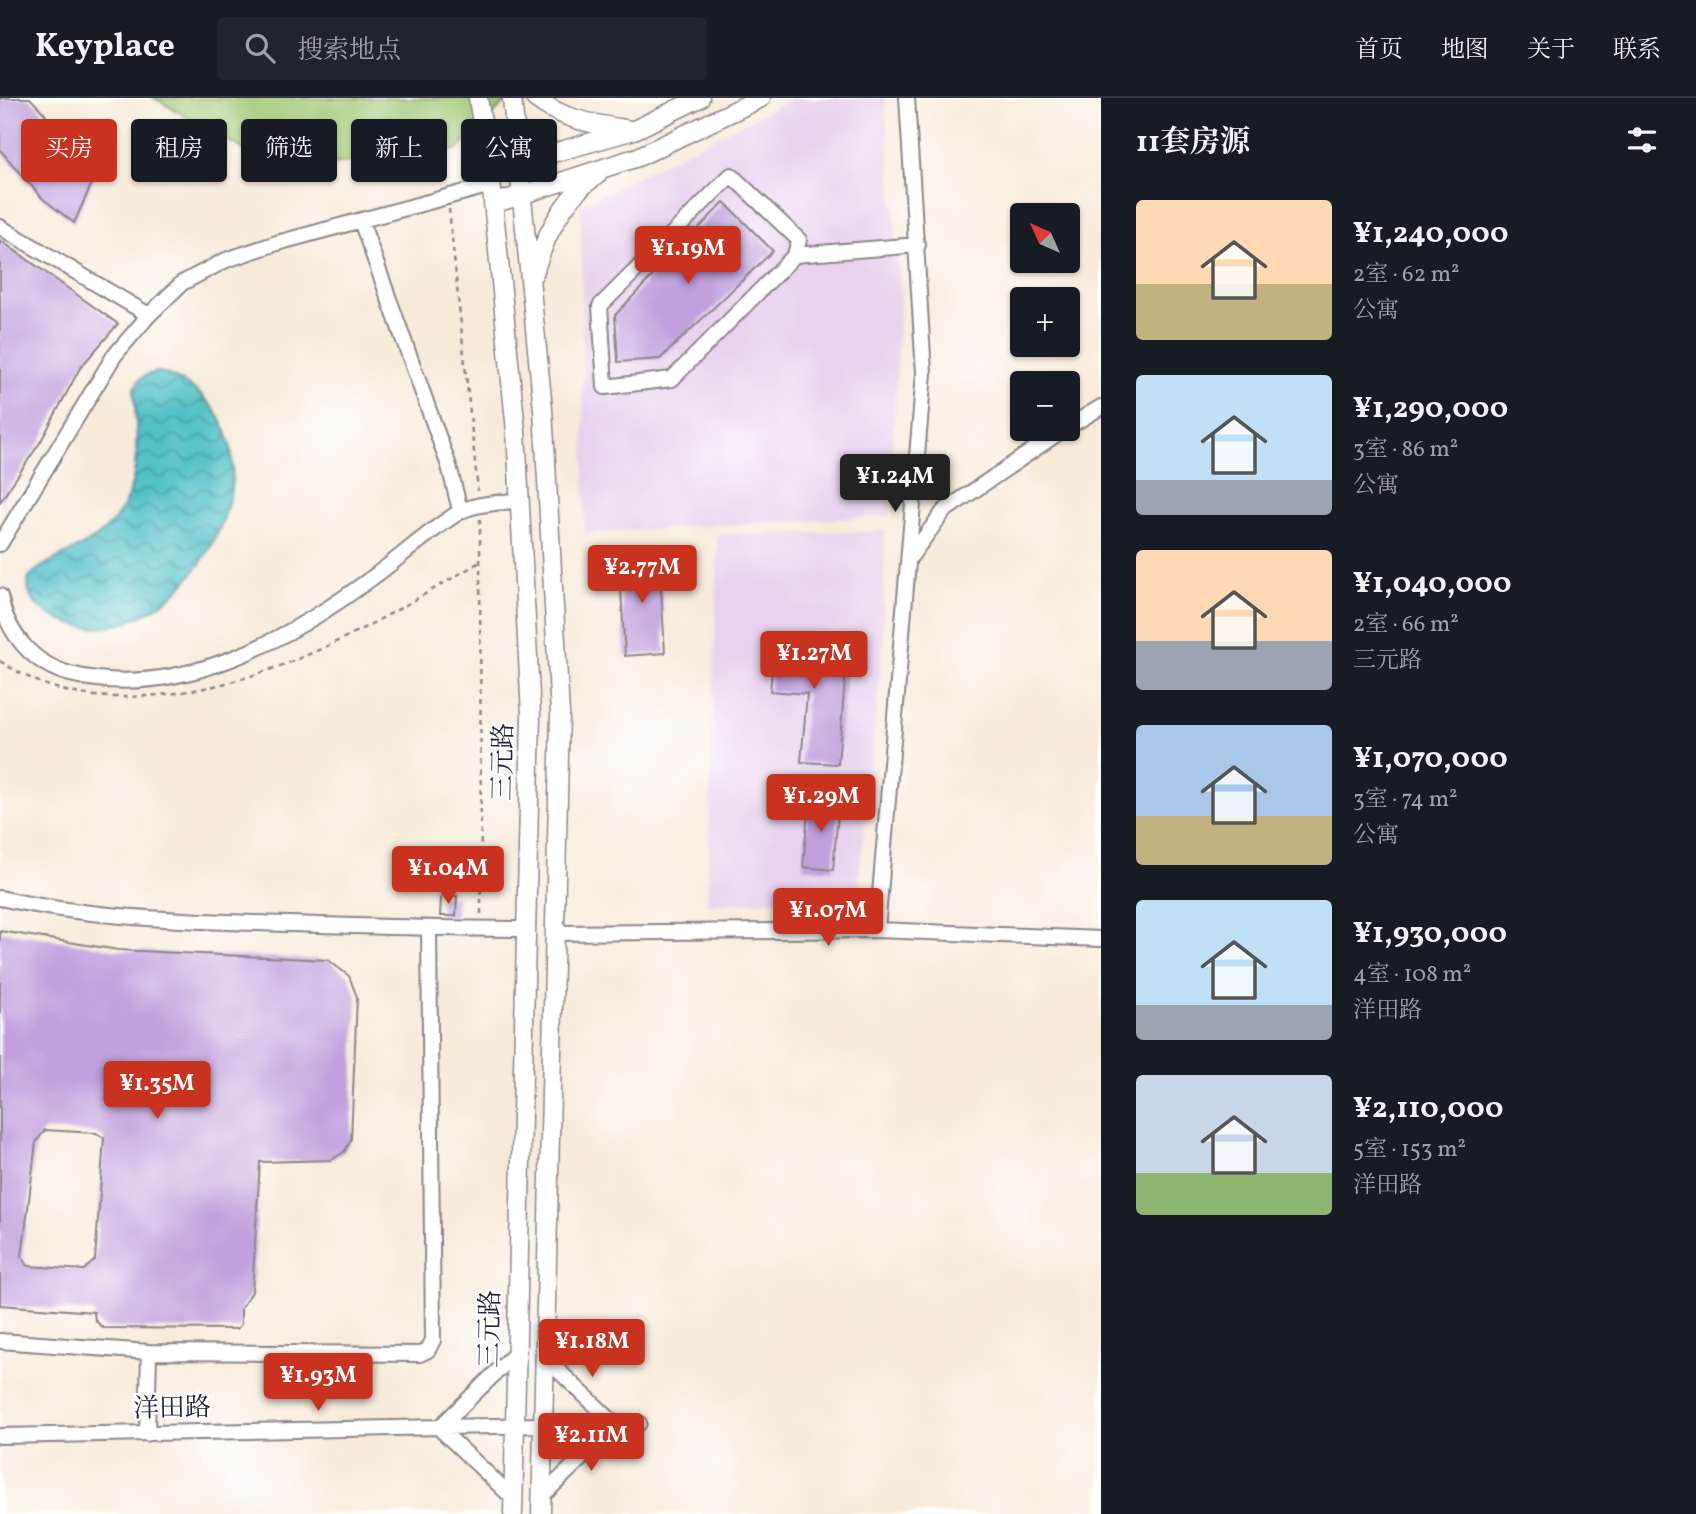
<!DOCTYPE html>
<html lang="zh">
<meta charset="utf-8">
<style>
:root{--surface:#171b24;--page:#20242c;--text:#f1f3f6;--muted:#9ea1a6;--line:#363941;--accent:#c8321e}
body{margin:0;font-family:Vollkorn,"Noto Serif SC",serif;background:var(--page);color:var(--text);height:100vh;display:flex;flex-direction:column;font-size:26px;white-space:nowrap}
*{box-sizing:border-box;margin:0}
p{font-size:23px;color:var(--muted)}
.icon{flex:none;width:38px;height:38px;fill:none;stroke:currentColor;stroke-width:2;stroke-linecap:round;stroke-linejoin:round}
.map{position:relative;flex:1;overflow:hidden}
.sheet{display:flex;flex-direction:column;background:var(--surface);width:595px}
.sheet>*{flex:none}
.guide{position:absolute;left:21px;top:21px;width:665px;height:63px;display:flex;gap:14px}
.needle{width:46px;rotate:315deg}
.controls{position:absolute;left:1010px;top:105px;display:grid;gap:14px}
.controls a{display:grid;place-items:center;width:70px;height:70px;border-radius:7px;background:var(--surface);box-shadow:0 2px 5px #0004;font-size:35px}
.price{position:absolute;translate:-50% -60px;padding:0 16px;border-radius:7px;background:var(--accent);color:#fff;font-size:23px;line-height:46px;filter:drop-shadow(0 2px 4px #0008)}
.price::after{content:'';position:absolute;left:50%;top:42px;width:21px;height:16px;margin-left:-10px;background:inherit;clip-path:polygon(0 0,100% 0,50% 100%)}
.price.current{background:#222;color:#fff}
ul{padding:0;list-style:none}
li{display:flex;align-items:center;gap:21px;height:175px;padding:0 35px}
li span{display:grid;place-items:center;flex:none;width:196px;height:140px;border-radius:7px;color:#555}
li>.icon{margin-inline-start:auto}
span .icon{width:84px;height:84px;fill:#fffc;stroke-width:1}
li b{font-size:30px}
h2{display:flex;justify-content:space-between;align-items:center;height:84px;padding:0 35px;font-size:30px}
.pill{padding:0 24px;border-radius:7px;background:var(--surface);box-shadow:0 2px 5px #0004;font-size:24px;line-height:63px}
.pill.current{background:var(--accent);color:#fff}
header{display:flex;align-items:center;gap:42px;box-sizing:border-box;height:98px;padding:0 35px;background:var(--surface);border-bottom:2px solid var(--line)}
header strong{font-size:33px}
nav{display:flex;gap:38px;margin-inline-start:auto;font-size:24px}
.search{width:490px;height:63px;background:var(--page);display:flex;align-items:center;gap:18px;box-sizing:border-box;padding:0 24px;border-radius:7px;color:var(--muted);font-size:26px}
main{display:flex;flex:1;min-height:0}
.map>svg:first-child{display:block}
</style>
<header>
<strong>Keyplace</strong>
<div class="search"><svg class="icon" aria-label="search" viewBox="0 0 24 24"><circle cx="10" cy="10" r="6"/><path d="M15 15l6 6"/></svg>搜索地点</div>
<nav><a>首页</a><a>地图</a><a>关于</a><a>联系</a></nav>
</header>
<main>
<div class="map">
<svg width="1101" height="1416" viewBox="0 0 1101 1416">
<defs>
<pattern id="water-waves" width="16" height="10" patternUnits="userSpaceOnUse" patternTransform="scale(1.75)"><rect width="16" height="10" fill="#53c1c8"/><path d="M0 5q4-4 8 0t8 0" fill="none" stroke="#449ca4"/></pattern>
</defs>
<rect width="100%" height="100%" fill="#fff"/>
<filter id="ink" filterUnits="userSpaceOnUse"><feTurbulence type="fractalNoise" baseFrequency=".0143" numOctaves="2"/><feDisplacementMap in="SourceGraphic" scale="14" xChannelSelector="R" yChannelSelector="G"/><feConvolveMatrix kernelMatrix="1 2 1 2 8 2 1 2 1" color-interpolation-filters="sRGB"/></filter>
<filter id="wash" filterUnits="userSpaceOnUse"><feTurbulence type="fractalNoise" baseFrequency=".00686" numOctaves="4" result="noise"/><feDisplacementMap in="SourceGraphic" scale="28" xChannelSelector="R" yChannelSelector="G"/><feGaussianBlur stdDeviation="1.57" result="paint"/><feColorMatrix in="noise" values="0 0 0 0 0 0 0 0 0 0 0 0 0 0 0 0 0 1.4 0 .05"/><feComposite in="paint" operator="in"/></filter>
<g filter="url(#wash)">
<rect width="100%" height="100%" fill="#f7ead9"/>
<path fill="#e8d2ee" d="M 793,0 L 885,0 L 901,195 L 889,418 L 585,435 L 581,107 Z
M 885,433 L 883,550 L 857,798 L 707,807 L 718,437 Z"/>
<path fill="#a0c671" stroke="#617456" stroke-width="2" d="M 154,0 L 510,0 L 457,52 L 279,72 Z"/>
<path fill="url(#water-waves)" stroke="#3a7282" stroke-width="2" d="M 160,274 C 325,331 174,589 50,517 C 35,508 25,498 29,479 C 49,459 78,454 99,437 C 145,401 137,344 134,291 C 139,279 147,275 160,274 Z"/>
<g id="blocks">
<path fill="#c1a0dd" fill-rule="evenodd" d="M 0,0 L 30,0 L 45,16 L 59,43 L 98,72 L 74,125 L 42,100 L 0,52 Z
M 724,104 L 773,153 L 660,261 L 618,264 L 615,217 Z
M 0,142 L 118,226 L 80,270 L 41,343 L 0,404 Z
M 659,456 L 665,555 L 625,558 L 619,459 Z
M 775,540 L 848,545 L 838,666 L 801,664 L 807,596 L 770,593 Z
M 809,701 L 839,704 L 833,772 L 803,769 Z
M 441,798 L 457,798 L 456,818 L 440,818 Z
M 0,833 L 118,852 L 328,862 L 349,878 L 357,899 L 351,1042 L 344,1054 L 331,1062 L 260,1064 L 252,1194 L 241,1210 L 241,1226 L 237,1231 L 103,1230 L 95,1222 L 94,1214 L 0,1207 ZM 45,1032 L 96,1035 L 104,1040 L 95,1162 L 84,1172 L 28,1168 L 22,1159 L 36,1044 Z"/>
</g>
</g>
<g filter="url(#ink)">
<use href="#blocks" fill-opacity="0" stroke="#8c868a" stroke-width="2"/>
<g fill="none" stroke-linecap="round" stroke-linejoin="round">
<g stroke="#8c868a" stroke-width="18">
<path id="minor" d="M 361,123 L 449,368 L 460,412
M 0,129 L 149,217
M 795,157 L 672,281 L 605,289 L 600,208 L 731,77 L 799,142 L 795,157 L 918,147
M 1068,329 L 1101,309
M 0,446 L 114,258 L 149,217 L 182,185 L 226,162 L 277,145 L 491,87
M 911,458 L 944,413 L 1064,331
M 0,498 C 7,536 33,566 70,576 C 177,603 286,543 369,482 C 399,461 427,434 458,415 C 473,405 502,405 520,402
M 0,800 C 84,819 169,822 255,825 C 346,828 436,831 527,831
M 877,832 L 924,275 L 907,0
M 555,835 L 877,832 L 1101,841
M 0,1243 L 149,1254 L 420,1256 L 428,1252 L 433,1242 L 429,831
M 147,1336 L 149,1254
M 0,1338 L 639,1325
M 542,1398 L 616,1327 L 545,1260
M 513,1400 L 439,1330 L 516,1255"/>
</g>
<g stroke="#8c868a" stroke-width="21">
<path id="major" d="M 478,0 L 490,73 L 516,333 L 531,617 L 513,1416
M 512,0 L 543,311 L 560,616 L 541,1416
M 535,0 C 564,23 595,26 630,32
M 490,73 L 634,32 L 700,0
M 493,106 L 638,59 L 761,0
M 534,175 C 545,138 563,99 597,77"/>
</g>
<path stroke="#8c868a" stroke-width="2.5" stroke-dasharray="5 5" stroke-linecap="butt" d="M 449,111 L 478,393
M 480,421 L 481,817
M 0,563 C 57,600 102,603 168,596 C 285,582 380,522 480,464"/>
<use href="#minor" stroke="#fff" stroke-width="14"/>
<use href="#major" stroke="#fff" stroke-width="18"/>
</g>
</g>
<g text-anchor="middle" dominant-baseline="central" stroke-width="5" stroke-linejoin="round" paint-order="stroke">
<g font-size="26" fill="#22223b" stroke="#fff">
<text transform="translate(504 664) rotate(-89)">三元路</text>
<text transform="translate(491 1231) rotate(-89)">三元路</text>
<text transform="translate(172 1311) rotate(-1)">洋田路</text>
</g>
</g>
</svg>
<div class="controls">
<a><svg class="needle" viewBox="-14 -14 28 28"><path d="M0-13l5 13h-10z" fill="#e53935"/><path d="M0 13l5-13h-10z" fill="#9ea1a6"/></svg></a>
<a>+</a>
<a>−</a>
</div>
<b class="price" style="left:688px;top:188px">¥1.19M</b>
<b class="price current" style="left:895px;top:416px">¥1.24M</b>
<b class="price" style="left:642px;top:507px">¥2.77M</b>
<b class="price" style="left:814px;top:593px">¥1.27M</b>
<b class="price" style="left:821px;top:736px">¥1.29M</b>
<b class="price" style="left:448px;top:808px">¥1.04M</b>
<b class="price" style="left:828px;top:850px">¥1.07M</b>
<b class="price" style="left:157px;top:1023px">¥1.35M</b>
<b class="price" style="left:592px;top:1281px">¥1.18M</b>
<b class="price" style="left:318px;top:1315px">¥1.93M</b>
<b class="price" style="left:591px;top:1375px">¥2.11M</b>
<div class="guide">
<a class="pill current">买房</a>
<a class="pill">租房</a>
<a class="pill">筛选</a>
<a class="pill">新上</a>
<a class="pill">公寓</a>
</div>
</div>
<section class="sheet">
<h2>11套房源<svg class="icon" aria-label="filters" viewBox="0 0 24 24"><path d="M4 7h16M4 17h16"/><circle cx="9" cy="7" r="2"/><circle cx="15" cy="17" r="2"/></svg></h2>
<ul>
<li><span style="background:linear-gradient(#ffd9b3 60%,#c2b280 0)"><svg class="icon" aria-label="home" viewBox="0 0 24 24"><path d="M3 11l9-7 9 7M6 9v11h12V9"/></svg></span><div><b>¥1,240,000</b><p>2室 · 62 m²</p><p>公寓</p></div></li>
<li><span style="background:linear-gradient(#bfe0f5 75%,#9aa5b1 0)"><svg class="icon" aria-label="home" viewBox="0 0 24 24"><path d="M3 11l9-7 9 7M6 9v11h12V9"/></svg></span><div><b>¥1,290,000</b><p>3室 · 86 m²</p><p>公寓</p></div></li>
<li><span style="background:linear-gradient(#ffd9b3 65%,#9aa5b1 0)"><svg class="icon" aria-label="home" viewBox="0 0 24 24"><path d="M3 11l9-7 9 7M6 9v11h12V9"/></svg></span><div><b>¥1,040,000</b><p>2室 · 66 m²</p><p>三元路</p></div></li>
<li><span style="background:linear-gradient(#a9c7e8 65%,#c2b280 0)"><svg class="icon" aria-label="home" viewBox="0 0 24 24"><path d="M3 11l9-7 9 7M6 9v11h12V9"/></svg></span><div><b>¥1,070,000</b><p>3室 · 74 m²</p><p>公寓</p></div></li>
<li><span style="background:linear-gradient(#bfe0f5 75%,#9aa5b1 0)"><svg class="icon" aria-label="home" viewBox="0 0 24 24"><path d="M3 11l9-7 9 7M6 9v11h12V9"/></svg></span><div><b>¥1,930,000</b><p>4室 · 108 m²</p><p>洋田路</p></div></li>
<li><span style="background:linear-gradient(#c9d6e8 70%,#8fb573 0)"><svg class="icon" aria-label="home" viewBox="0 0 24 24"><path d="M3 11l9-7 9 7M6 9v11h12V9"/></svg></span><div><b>¥2,110,000</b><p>5室 · 153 m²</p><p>洋田路</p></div></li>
</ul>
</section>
</main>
